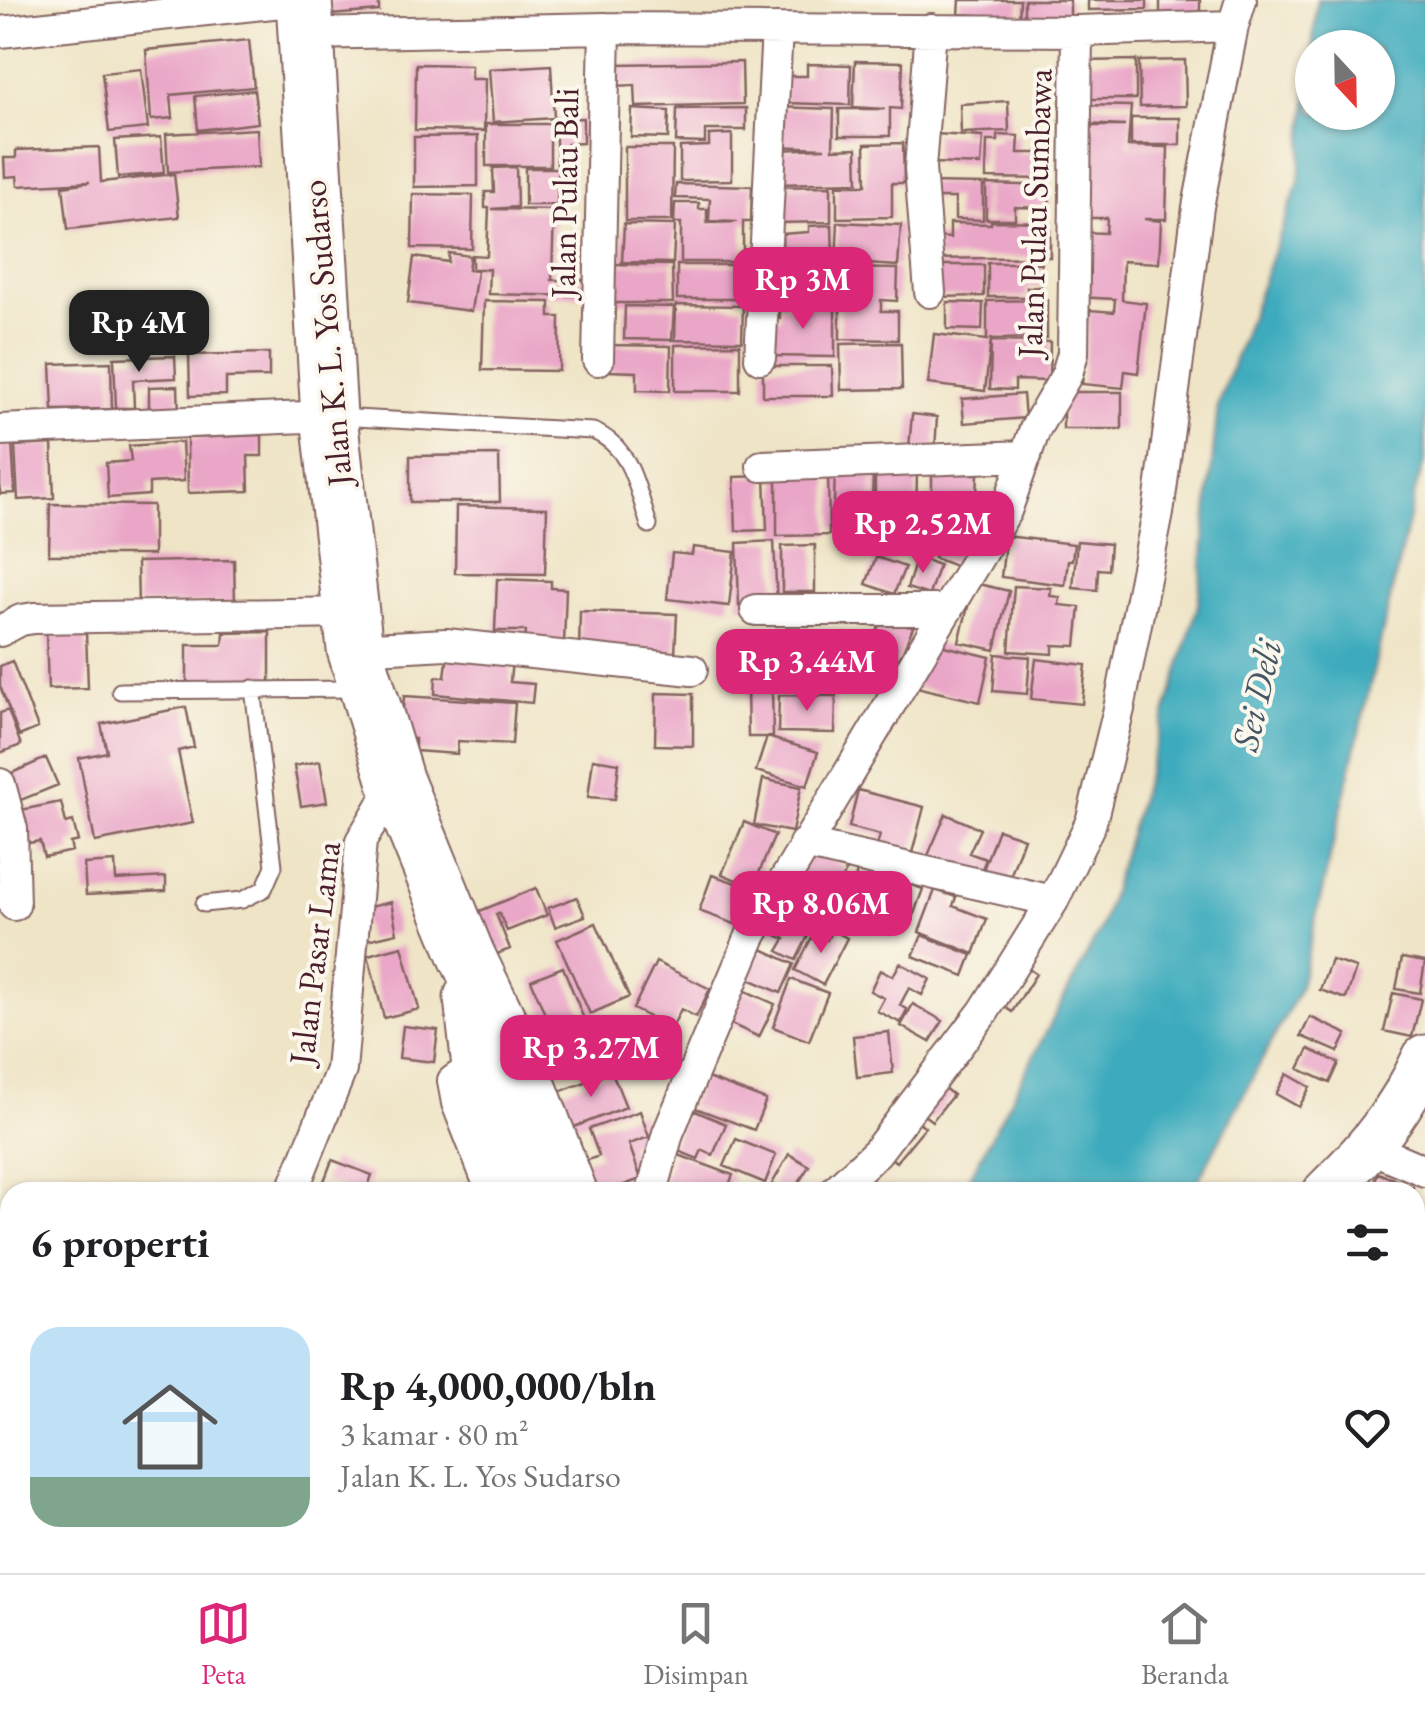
<!DOCTYPE html>
<html lang="id">
<meta charset="utf-8">
<style>
:root{--surface:#fff;--page:#f2f2f2;--text:#202124;--muted:#757577;--line:#e0e0e0;--accent:#db2777}
body{margin:0;font-family:"EB Garamond",serif;background:var(--page);color:var(--text);height:100vh;display:flex;flex-direction:column;font-size:38px;white-space:nowrap}
*{box-sizing:border-box;margin:0}
p{font-size:32px;color:var(--muted)}
.icon{flex:none;width:55px;height:55px;fill:none;stroke:currentColor;stroke-width:2;stroke-linecap:round;stroke-linejoin:round}
.map{position:relative;flex:1;overflow:hidden}
.panel{position:absolute;left:0px;top:1182px;width:1425px;height:392px;display:flex;flex-direction:column;background:var(--surface);border-radius:30px 30px 0 0;box-shadow:0 2px 8px #0004}
.panel>*{flex:none}
.needle{width:65px;rotate:158deg}
.fabs{position:absolute;left:1295px;top:30px;display:grid;gap:20px}
.fabs a{display:grid;place-items:center;width:100px;height:100px;border-radius:50%;background:var(--surface);box-shadow:0 2px 8px #0004;font-size:50px}
.price{position:absolute;translate:-50% -85px;padding:0 22px;border-radius:20px;background:var(--accent);color:#fff;font-size:32px;line-height:65px;filter:drop-shadow(0 2px 5px #0008)}
.price::after{content:'';position:absolute;left:50%;top:60px;width:30px;height:22px;margin-left:-15px;background:inherit;clip-path:polygon(0 0,100% 0,50% 100%)}
.price.current{background:#222;color:#fff}
ul{padding:0;list-style:none}
li{display:flex;align-items:center;gap:30px;height:250px;padding:0 30px}
li+li{border-top:2px solid var(--line)}
li span{display:grid;place-items:center;flex:none;width:280px;height:200px;border-radius:30px;color:#555}
li>.icon{margin-inline-start:auto}
span .icon{width:120px;height:120px;fill:#fffc;stroke-width:1}
li b{font-size:42px}
h2{display:flex;justify-content:space-between;align-items:center;height:120px;padding:0 30px;font-size:42px}
.tabs{display:flex;justify-content:space-around;align-items:center;height:140px;border-top:2px solid var(--line);background:var(--surface);font-size:28px;color:var(--muted)}
.tabs a{display:grid;justify-items:center;gap:5px}
.tabs .current{color:var(--accent)}
.map>svg:first-child{display:block}
</style>
<div class="map">
<svg width="1425" height="1573" viewBox="0 0 1425 1573">
<rect width="100%" height="100%" fill="#fbf7ec"/>
<filter id="ink" filterUnits="userSpaceOnUse"><feTurbulence type="fractalNoise" baseFrequency=".01" numOctaves="2"/><feDisplacementMap in="SourceGraphic" scale="20" xChannelSelector="R" yChannelSelector="G"/><feConvolveMatrix kernelMatrix="1 2 1 2 8 2 1 2 1" color-interpolation-filters="sRGB"/></filter>
<filter id="wash" filterUnits="userSpaceOnUse"><feTurbulence type="fractalNoise" baseFrequency=".0048" numOctaves="4" result="noise"/><feDisplacementMap in="SourceGraphic" scale="40" xChannelSelector="R" yChannelSelector="G"/><feGaussianBlur stdDeviation="2.25" result="paint"/><feColorMatrix in="noise" values="0 0 0 0 0 0 0 0 0 0 0 0 0 0 0 0 0 1.4 0 .05"/><feComposite in="paint" operator="in"/></filter>
<g filter="url(#wash)">
<rect width="100%" height="100%" fill="#efe4c6"/>
<path fill="#3eabbd" stroke="#446574" stroke-width="2.5" fill-rule="evenodd" d="M 1317,0 L 1425,0 L 1425,460 L 1416,488 L 1299,990 L 1192,1192 L 962,1192 L 1101,928 L 1198,605 L 1218,405 L 1299,182 ZM 1312,48 L 1378,48 L 1378,112 L 1312,112 Z
M 402,1565 L 779,1565 L 762,1573 L 391,1573 Z"/>
<g id="blocks">
<path fill="#eaa6c7" d="M 329,0 L 379,0 L 379,11 L 330,15 Z
M 960,0 L 1020,0 L 1019,22 L 976,22 L 976,15 L 959,14 Z
M 1024,0 L 1070,0 L 1070,30 L 1024,29 Z
M 1088,0 L 1147,0 L 1147,9 L 1088,10 Z
M 1160,0 L 1200,0 L 1200,19 L 1160,19 Z
M 249,40 L 254,87 L 171,95 L 173,118 L 151,120 L 146,50 Z
M 1136,60 L 1136,99 L 1083,99 L 1083,61 Z
M 1185,60 L 1186,106 L 1140,107 L 1139,61 Z
M 855,61 L 903,62 L 901,109 L 890,108 L 890,136 L 839,136 L 839,109 L 885,109 L 853,107 Z
M 742,62 L 743,104 L 636,107 L 635,85 L 614,86 L 614,64 Z
M 416,64 L 471,65 L 471,79 L 485,79 L 484,131 L 415,130 Z
M 807,64 L 851,65 L 850,105 L 785,103 L 786,76 L 807,76 Z
M 551,65 L 554,118 L 493,122 L 489,69 Z
M 141,69 L 148,128 L 109,132 L 102,73 Z
M 254,90 L 258,123 L 198,130 L 195,96 Z
M 1008,101 L 1009,131 L 961,133 L 960,104 Z
M 1083,105 L 1131,106 L 1128,146 L 1168,147 L 1166,219 L 1144,219 L 1161,221 L 1159,263 L 1123,261 L 1122,300 L 1146,303 L 1138,373 L 1125,371 L 1123,388 L 1082,384 L 1090,310 L 1114,312 L 1115,299 L 1076,297 L 1079,232 L 1106,233 L 1107,218 L 1083,218 L 1079,126 L 1125,126 L 1083,124 Z
M 775,107 L 834,109 L 833,149 L 857,148 L 858,182 L 778,184 L 777,150 L 825,148 L 774,146 Z
M 746,108 L 746,130 L 705,130 L 705,143 L 676,142 L 677,109 Z
M 632,109 L 669,111 L 668,138 L 631,137 Z
M 583,118 L 583,143 L 567,144 L 567,164 L 557,165 L 555,119 Z
M 1131,118 L 1180,118 L 1180,145 L 1131,145 Z
M 486,124 L 550,124 L 550,166 L 486,166 Z
M 257,129 L 259,167 L 168,172 L 166,134 Z
M 732,134 L 732,180 L 680,181 L 680,147 L 709,146 L 709,135 Z
M 935,134 L 983,137 L 981,165 L 934,163 Z
M 998,135 L 1019,136 L 1018,153 L 1045,153 L 1044,179 L 986,178 L 987,141 L 998,141 Z
M 478,136 L 478,186 L 414,187 L 414,137 Z
M 161,137 L 164,173 L 118,177 L 115,140 Z
M 903,143 L 904,183 L 892,183 L 892,217 L 837,218 L 837,185 L 866,185 L 865,144 Z
M 99,147 L 101,182 L 174,174 L 179,217 L 68,229 L 63,186 L 90,182 L 18,186 L 17,176 L 5,177 L 4,158 L 16,158 L 16,150 Z
M 625,147 L 673,147 L 672,221 L 625,221 Z
M 516,167 L 517,207 L 492,209 L 554,210 L 552,280 L 585,280 L 584,296 L 488,294 L 489,269 L 472,269 L 472,255 L 487,256 L 489,208 L 485,208 L 485,192 L 494,192 L 493,168 Z
M 525,168 L 558,168 L 557,205 L 525,205 Z
M 929,183 L 983,184 L 983,220 L 955,219 L 955,198 L 928,198 Z
M 676,184 L 752,186 L 751,222 L 743,222 L 743,262 L 681,262 L 681,223 L 674,223 L 675,203 L 699,203 L 699,209 L 707,209 L 707,223 L 737,222 L 709,221 L 710,199 L 675,198 Z
M 986,184 L 1050,186 L 1049,208 L 1015,207 L 1015,219 L 986,219 Z
M 831,186 L 831,222 L 774,223 L 773,187 Z
M 413,194 L 473,195 L 472,249 L 412,248 Z
M 991,221 L 1050,222 L 1050,257 L 936,259 L 937,237 L 950,238 L 950,223 L 991,224 Z
M 838,222 L 901,225 L 898,266 L 836,262 Z
M 624,224 L 675,225 L 673,263 L 622,262 Z
M 832,225 L 833,259 L 783,261 L 782,234 L 809,232 L 809,226 Z
M 449,253 L 470,256 L 468,270 L 477,271 L 471,311 L 408,303 L 414,257 L 448,262 Z
M 988,263 L 1041,263 L 1041,287 L 1027,287 L 1027,297 L 988,297 Z
M 613,264 L 672,265 L 673,303 L 613,303 Z
M 835,264 L 835,302 L 778,303 L 778,265 Z
M 677,265 L 740,265 L 740,299 L 677,299 Z
M 936,265 L 984,265 L 984,296 L 936,297 Z
M 840,268 L 898,269 L 897,301 L 881,300 L 881,311 L 898,311 L 898,340 L 840,339 L 840,301 L 852,300 L 840,300 Z
M 1047,300 L 1047,338 L 991,339 L 985,391 L 928,384 L 934,334 L 987,340 L 987,301 Z
M 484,301 L 550,302 L 550,317 L 560,317 L 559,371 L 482,370 Z
M 947,302 L 983,303 L 982,330 L 947,329 Z
M 676,305 L 743,306 L 742,341 L 675,340 Z
M 625,306 L 674,307 L 672,340 L 624,339 Z
M 780,306 L 835,306 L 835,357 L 767,356 L 768,318 L 780,319 Z
M 991,341 L 1050,342 L 1049,381 L 1015,380 L 1015,390 L 990,389 Z
M 901,343 L 902,389 L 841,390 L 840,344 Z
M 740,344 L 740,391 L 675,391 L 675,345 Z
M 609,345 L 671,346 L 670,391 L 637,390 L 637,372 L 608,371 Z
M 269,353 L 269,377 L 226,378 L 226,395 L 190,396 L 189,355 Z
M 175,356 L 176,378 L 133,380 L 134,408 L 116,408 L 114,358 Z
M 111,362 L 112,409 L 53,410 L 51,364 Z
M 763,366 L 832,366 L 833,396 L 763,396 Z
M 178,386 L 179,416 L 149,416 L 149,387 Z
M 1063,392 L 1122,392 L 1122,429 L 1063,429 Z
M 1023,394 L 1025,418 L 964,423 L 962,399 Z
M 912,414 L 937,417 L 935,450 L 909,448 Z
M 262,435 L 262,456 L 248,456 L 249,491 L 188,493 L 187,438 Z
M 12,442 L 15,493 L 0,494 L 0,443 Z
M 182,442 L 184,481 L 149,483 L 149,495 L 108,498 L 106,463 L 131,461 L 129,446 Z
M 52,444 L 54,498 L 18,500 L 15,446 Z
M 499,455 L 500,502 L 410,502 L 410,456 Z
M 828,470 L 829,535 L 777,536 L 777,471 Z
M 835,471 L 873,472 L 871,529 L 833,528 Z
M 875,471 L 917,471 L 916,525 L 875,524 Z
M 932,474 L 978,474 L 975,535 L 922,535 L 923,501 L 952,501 L 932,500 Z
M 765,476 L 767,530 L 736,531 L 734,477 Z
M 50,504 L 153,505 L 153,555 L 49,555 Z
M 456,506 L 547,508 L 545,574 L 455,573 Z
M 1006,536 L 1074,544 L 1072,560 L 1068,560 L 1065,585 L 1001,577 Z
M 940,539 L 966,547 L 958,567 L 934,558 Z
M 774,541 L 777,605 L 739,606 L 737,543 Z
M 1077,541 L 1110,544 L 1108,570 L 1098,569 L 1097,590 L 1073,588 Z
M 815,545 L 815,592 L 782,592 L 782,546 Z
M 693,547 L 735,552 L 729,606 L 667,599 L 672,553 L 692,555 Z
M 876,557 L 905,567 L 894,594 L 866,584 Z
M 917,557 L 939,565 L 929,595 L 907,588 Z
M 234,560 L 235,603 L 138,605 L 137,562 Z
M 497,579 L 551,581 L 551,588 L 566,589 L 564,644 L 525,642 L 526,631 L 495,631 Z
M 974,583 L 1009,591 L 995,650 L 959,642 Z
M 1014,586 L 1051,588 L 1050,596 L 1060,597 L 1059,605 L 1080,607 L 1076,646 L 1053,645 L 1053,654 L 1009,651 Z
M 580,611 L 677,614 L 675,654 L 579,651 Z
M 885,613 L 914,625 L 888,685 L 859,672 Z
M 86,631 L 88,688 L 48,689 L 46,632 Z
M 270,632 L 270,686 L 187,686 L 187,645 L 223,645 L 224,633 Z
M 927,642 L 990,657 L 980,702 L 916,687 Z
M 448,653 L 512,659 L 510,682 L 534,684 L 532,703 L 435,694 L 436,677 L 445,677 Z
M 996,654 L 1030,657 L 1027,694 L 993,691 Z
M 1036,659 L 1086,665 L 1082,704 L 1031,699 Z
M 12,661 L 38,728 L 19,736 L 0,686 L 0,666 Z
M 833,662 L 833,691 L 802,692 L 801,663 Z
M 772,687 L 773,737 L 767,737 L 818,752 L 807,786 L 756,771 L 767,737 L 748,737 L 747,688 Z
M 656,693 L 693,694 L 693,746 L 655,745 Z
M 779,695 L 836,696 L 835,733 L 778,732 Z
M 404,696 L 515,703 L 512,744 L 458,741 L 457,754 L 415,751 L 415,739 L 401,738 Z
M 186,707 L 194,747 L 178,751 L 193,823 L 95,842 L 79,758 L 107,752 L 101,724 Z
M 8,710 L 21,745 L 0,753 L 0,713 Z
M 46,758 L 58,785 L 16,802 L 5,776 Z
M 593,759 L 619,763 L 615,799 L 588,797 Z
M 320,761 L 327,802 L 301,806 L 294,766 Z
M 763,779 L 801,787 L 792,832 L 754,825 Z
M 858,790 L 924,807 L 911,857 L 876,849 L 880,835 L 849,827 Z
M 61,802 L 66,823 L 73,821 L 78,841 L 70,843 L 72,851 L 44,857 L 40,841 L 29,843 L 21,810 Z
M 946,814 L 980,829 L 969,853 L 986,859 L 977,881 L 926,860 Z
M 744,822 L 775,835 L 753,887 L 722,874 Z
M 998,829 L 1024,838 L 1006,888 L 980,878 Z
M 810,848 L 847,868 L 827,917 L 788,902 Z
M 115,862 L 116,880 L 166,877 L 166,891 L 86,895 L 84,864 Z
M 857,871 L 879,876 L 871,929 L 834,922 L 842,884 L 854,886 Z
M 712,875 L 754,889 L 740,926 L 699,911 Z
M 893,879 L 923,889 L 911,922 L 882,912 Z
M 536,888 L 547,915 L 507,931 L 499,913 L 496,914 L 510,949 L 492,956 L 475,913 Z
M 935,890 L 956,897 L 953,906 L 987,919 L 974,954 L 919,932 Z
M 577,897 L 585,916 L 555,927 L 548,908 Z
M 391,902 L 397,933 L 367,940 L 361,909 Z
M 778,902 L 816,920 L 796,960 L 778,951 L 785,939 L 764,929 Z
M 596,923 L 629,997 L 590,1014 L 557,940 Z
M 832,930 L 847,938 L 823,985 L 795,970 L 814,933 L 827,940 Z
M 922,935 L 972,955 L 964,976 L 913,956 Z
M 402,946 L 419,1009 L 384,1018 L 368,955 Z
M 760,948 L 794,964 L 781,993 L 747,978 Z
M 1402,958 L 1425,962 L 1420,993 L 1396,989 Z
M 1331,960 L 1356,968 L 1346,999 L 1320,990 Z
M 656,962 L 710,989 L 696,1017 L 681,1009 L 672,1028 L 633,1009 Z
M 1019,962 L 1036,974 L 1012,1012 L 994,1000 Z
M 900,963 L 930,979 L 922,995 L 909,988 L 900,1005 L 907,1009 L 901,1023 L 877,1011 L 884,998 L 870,991 L 880,970 L 893,976 Z
M 563,967 L 588,1029 L 539,1048 L 531,1026 L 547,1019 L 531,980 Z
M 791,979 L 828,993 L 809,1041 L 773,1027 Z
M 737,987 L 775,1004 L 759,1037 L 722,1020 Z
M 1393,993 L 1421,999 L 1412,1037 L 1384,1031 Z
M 913,1004 L 943,1021 L 930,1042 L 901,1026 Z
M 1310,1017 L 1347,1034 L 1338,1052 L 1301,1036 Z
M 403,1026 L 438,1030 L 434,1062 L 399,1058 Z
M 889,1032 L 893,1073 L 857,1077 L 853,1036 Z
M 1309,1049 L 1339,1063 L 1330,1083 L 1299,1069 Z
M 612,1072 L 626,1107 L 569,1129 L 556,1093 Z
M 1287,1074 L 1310,1087 L 1299,1107 L 1276,1094 Z
M 702,1076 L 766,1100 L 754,1130 L 690,1106 Z
M 934,1080 L 953,1095 L 932,1121 L 913,1107 Z
M 688,1108 L 726,1124 L 713,1155 L 702,1150 L 698,1159 L 671,1148 Z
M 640,1111 L 649,1137 L 629,1144 L 641,1179 L 604,1192 L 584,1192 L 574,1165 L 599,1156 L 589,1129 Z
M 911,1115 L 925,1127 L 896,1162 L 882,1151 Z
M 736,1139 L 776,1155 L 765,1183 L 724,1166 Z
M 673,1153 L 733,1175 L 726,1192 L 659,1192 Z
M 789,1154 L 809,1166 L 793,1192 L 772,1184 Z
M 332,1160 L 372,1175 L 366,1192 L 356,1192 L 324,1181 Z
M 1378,1173 L 1413,1187 L 1411,1192 L 1370,1192 Z
M 7,1280 L 10,1282 L 10,1343 L 0,1336 L 0,1290 Z
M 1425,1346 L 1425,1401 L 1415,1396 L 1415,1366 Z
M 0,1351 L 10,1358 L 10,1447 L 0,1440 Z
M 1415,1460 L 1425,1461 L 1425,1499 L 1415,1498 Z
M 1415,1512 L 1425,1515 L 1425,1547 L 1417,1573 L 1361,1571 L 1363,1565 L 1415,1565 Z
M 71,1565 L 120,1565 L 132,1573 L 135,1568 L 143,1573 L 84,1573 Z
M 149,1565 L 189,1565 L 183,1573 L 147,1573 Z
M 989,1565 L 1052,1565 L 1049,1573 L 1009,1573 Z
M 1055,1565 L 1112,1565 L 1109,1573 L 1052,1573 Z
M 1128,1565 L 1170,1565 L 1177,1568 L 1175,1573 L 1125,1573 Z
M 1207,1565 L 1268,1565 L 1266,1573 L 1205,1573 Z
M 1298,1565 L 1357,1565 L 1355,1573 L 1296,1573 Z"/>
</g>
</g>
<g filter="url(#ink)">
<use href="#blocks" fill-opacity="0" stroke="#846461" stroke-width="2.5"/>
<g fill="none" stroke-linecap="round" stroke-linejoin="round">
<g stroke="#846461" stroke-width="19">
<path id="lane" d="M 337,417 L 593,431 C 632,447 637,489 649,525
M 120,691 L 356,689
M 204,904 L 242,900 L 264,889 L 274,866 L 253,688"/>
</g>
<g stroke="#846461" stroke-width="34">
<path id="street" d="M 0,32 L 301,0
M 306,34 L 605,28 L 1077,31 L 1233,26
M 930,292 L 920,168 L 931,29
M 760,358 L 777,29
M 598,360 L 605,28
M 0,430 L 329,416
M 762,466 L 1026,456
M 756,610 L 947,610
M 0,631 L 21,620 L 34,618 L 351,613
M 355,649 L 446,644 L 692,670
M 0,784 L 12,829 L 14,905
M 804,844 L 1053,901
M 480,1062 L 453,1081 L 457,1103 L 492,1192
M 1371,1148 L 1425,1171
M 292,1192 L 341,1070 L 361,841 L 396,782
M 652,1192 L 668,1133 L 751,936 L 1006,511 L 1035,429 L 1067,374 L 1073,353 L 1077,31
M 834,1192 L 877,1152 L 984,1011 L 1053,901 L 1091,822 L 1119,709 L 1158,513 L 1198,207 L 1233,26 L 1241,0
M 1415,1309 L 1425,1315
M 1415,1507 L 1425,1510
M 5,1573 L 12,1565
M 358,1573 L 364,1565
M 1191,1573 L 1193,1565"/>
</g>
<g stroke="#846461" stroke-width="49">
<path id="secondary" d="M 1326,1192 C 1368,1150 1400,1113 1425,1058
M 920,1573 L 930,1565"/>
</g>
<g stroke="#846461" stroke-width="59">
<path id="highway" d="M 304,0 L 329,416 L 355,649 L 396,782 L 467,956 L 524,1075 L 569,1192
M 472,998 L 483,1092 L 522,1192
M 674,1565 L 677,1573
M 722,1565 L 725,1573"/>
</g>
<use href="#lane" stroke="#fff" stroke-width="15"/>
<use href="#street" stroke="#fff" stroke-width="30"/>
<use href="#secondary" stroke="#fff" stroke-width="45"/>
<use href="#highway" stroke="#fff" stroke-width="55"/>
</g>
</g>
<g text-anchor="middle" dominant-baseline="central" stroke-width="8" stroke-linejoin="round" paint-order="stroke">
<g font-size="35" fill="#4a1f2b" stroke="#fbf7ec">
<text transform="translate(564 193) rotate(-89)">Jalan Pulau Bali</text>
<text transform="translate(1034 213) rotate(-88)">Jalan Pulau Sumbawa</text>
<text transform="translate(326 333) rotate(-95)">Jalan K. L. Yos Sudarso</text>
<text transform="translate(314 953) rotate(-83)">Jalan Pasar Lama</text>
</g>
<g font-size="38" font-style="italic" fill="#455765" stroke="#fbf7ec">
<text transform="translate(1256 695) rotate(-77)">Sei Deli</text>
</g>
</g>
</svg>
<div class="fabs">
<a><svg class="needle" viewBox="-14 -14 28 28"><path d="M0-13l5 13h-10z" fill="#e53935"/><path d="M0 13l5-13h-10z" fill="#757577"/></svg></a>
</div>
<b class="price" style="left:803px;top:332px">Rp 3M</b>
<b class="price current" style="left:139px;top:375px">Rp 4M</b>
<b class="price" style="left:923px;top:576px">Rp 2.52M</b>
<b class="price" style="left:807px;top:714px">Rp 3.44M</b>
<b class="price" style="left:821px;top:956px">Rp 8.06M</b>
<b class="price" style="left:591px;top:1100px">Rp 3.27M</b>
<section class="panel">
<h2>6 properti<svg class="icon" aria-label="filters" viewBox="0 0 24 24"><path d="M4 7h16M4 17h16"/><circle cx="9" cy="7" r="2"/><circle cx="15" cy="17" r="2"/></svg></h2>
<ul>
<li><span style="background:linear-gradient(#bfe0f5 75%,#7fa58c 0)"><svg class="icon" aria-label="home" viewBox="0 0 24 24"><path d="M3 11l9-7 9 7M6 9v11h12V9"/></svg></span><div><b>Rp 4,000,000/bln</b><p>3 kamar · 80 m²</p><p>Jalan K. L. Yos Sudarso</p></div><svg class="icon" aria-label="heart" viewBox="0 0 24 24"><path d="M12 20l-8-8c-3-5 5-10 8-4 3-6 11-1 8 4z"/></svg></li>
</ul>
</section>
</div>
<nav class="tabs">
<a class="current"><svg class="icon" aria-label="map" viewBox="0 0 24 24"><path d="M3 6l6-2 6 2 6-2v14l-6 2-6-2-6 2zM9 4v14M15 6v14"/></svg>Peta</a>
<a><svg class="icon" aria-label="saved" viewBox="0 0 24 24"><path d="M7 4h10v16l-5-4-5 4z"/></svg>Disimpan</a>
<a><svg class="icon" aria-label="home" viewBox="0 0 24 24"><path d="M3 11l9-7 9 7M6 9v11h12V9"/></svg>Beranda</a>
</nav>
